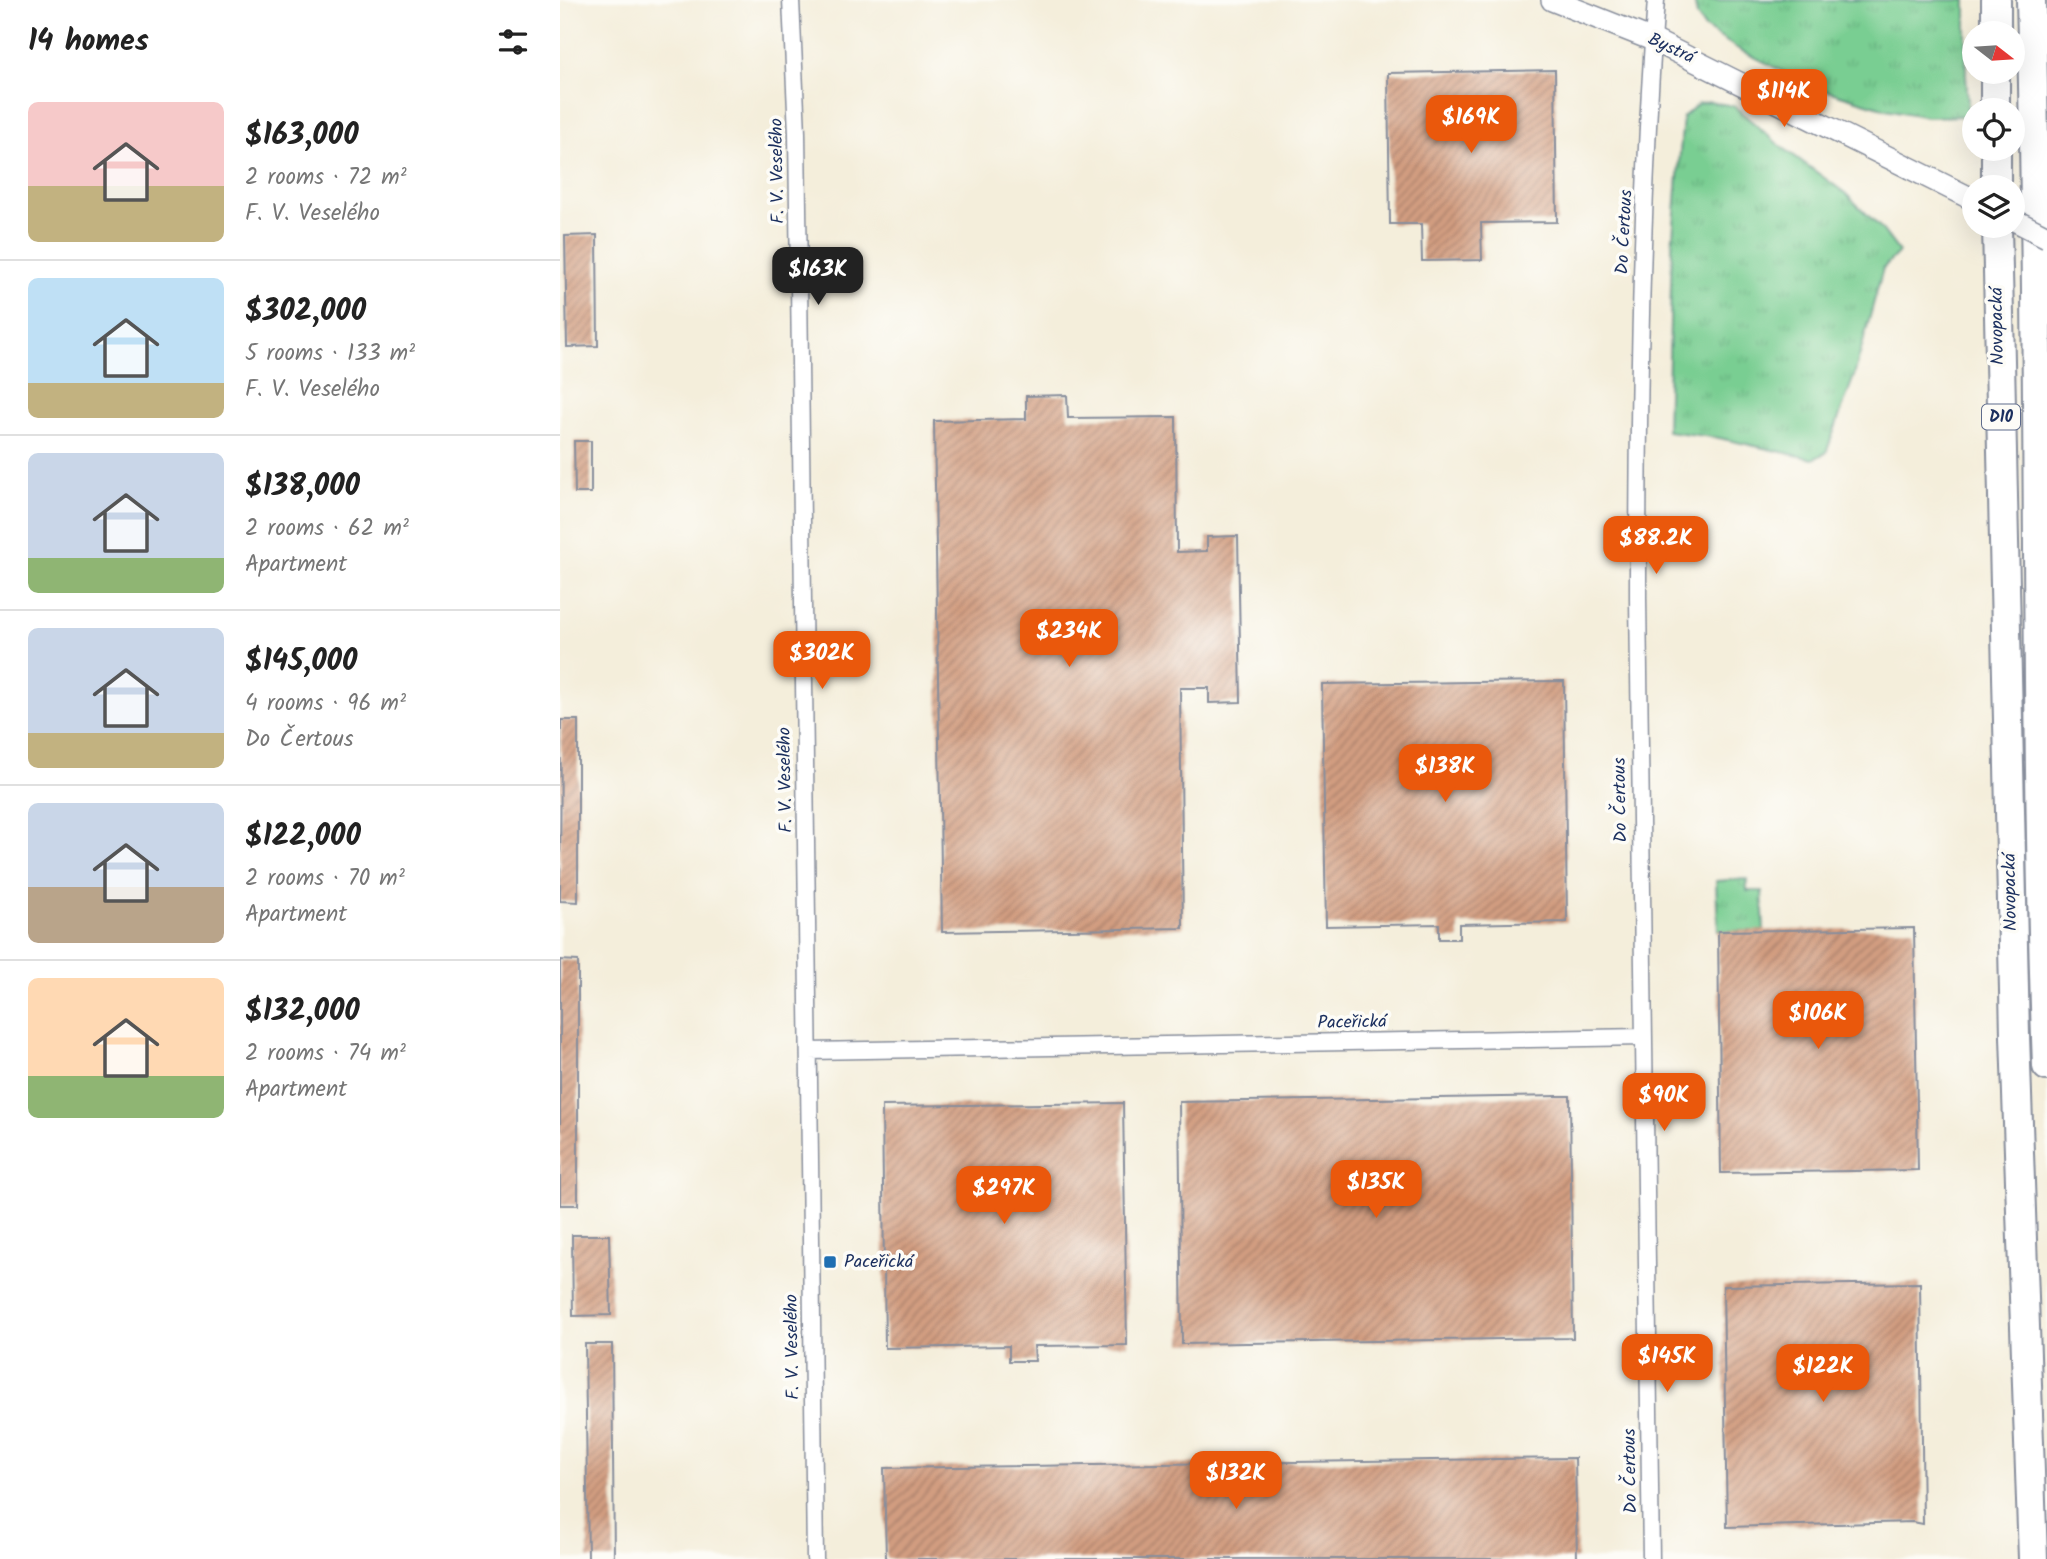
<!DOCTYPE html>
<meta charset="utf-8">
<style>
:root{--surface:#fff;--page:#f6f6f6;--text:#222;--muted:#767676;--line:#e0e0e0;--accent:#ea580c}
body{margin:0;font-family:Kalam,sans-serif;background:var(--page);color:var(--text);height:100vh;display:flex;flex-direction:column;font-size:26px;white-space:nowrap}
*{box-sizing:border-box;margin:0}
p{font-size:23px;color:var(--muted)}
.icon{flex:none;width:38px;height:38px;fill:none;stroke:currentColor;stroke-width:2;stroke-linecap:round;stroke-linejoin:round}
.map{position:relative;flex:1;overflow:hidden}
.panel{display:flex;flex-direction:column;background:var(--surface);width:560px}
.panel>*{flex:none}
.needle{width:46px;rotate:107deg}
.fabs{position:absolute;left:1402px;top:21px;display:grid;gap:14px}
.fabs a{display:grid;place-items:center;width:63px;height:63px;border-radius:50%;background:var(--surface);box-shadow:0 7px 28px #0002;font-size:35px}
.price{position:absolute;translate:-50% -60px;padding:0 16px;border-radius:14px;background:var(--accent);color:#fff;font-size:23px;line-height:46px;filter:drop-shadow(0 2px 4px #0008)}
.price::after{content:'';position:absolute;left:50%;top:42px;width:21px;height:16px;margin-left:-10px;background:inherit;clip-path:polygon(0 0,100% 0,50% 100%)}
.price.active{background:#222;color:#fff}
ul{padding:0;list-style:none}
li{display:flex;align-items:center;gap:21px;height:175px;padding:0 28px}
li+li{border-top:2px solid var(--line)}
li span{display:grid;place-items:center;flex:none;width:196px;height:140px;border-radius:10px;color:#555}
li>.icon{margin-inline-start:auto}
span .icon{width:84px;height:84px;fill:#fffc;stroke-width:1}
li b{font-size:30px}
h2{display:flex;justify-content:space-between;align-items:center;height:84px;padding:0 28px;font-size:30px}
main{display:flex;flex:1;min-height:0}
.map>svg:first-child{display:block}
</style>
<main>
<section class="panel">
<h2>14 homes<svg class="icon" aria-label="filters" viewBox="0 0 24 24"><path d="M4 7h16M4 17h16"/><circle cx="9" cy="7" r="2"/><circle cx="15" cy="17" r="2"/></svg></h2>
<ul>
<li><span style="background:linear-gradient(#f6c9c9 60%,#c2b280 0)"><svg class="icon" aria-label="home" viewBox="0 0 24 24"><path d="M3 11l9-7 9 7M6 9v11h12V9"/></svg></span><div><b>$163,000</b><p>2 rooms · 72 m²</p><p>F. V. Veselého</p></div></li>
<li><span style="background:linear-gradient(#bfe0f5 75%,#c2b280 0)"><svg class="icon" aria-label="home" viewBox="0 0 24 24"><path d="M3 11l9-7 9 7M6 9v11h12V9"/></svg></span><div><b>$302,000</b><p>5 rooms · 133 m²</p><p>F. V. Veselého</p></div></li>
<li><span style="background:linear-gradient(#c9d6e8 75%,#8fb573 0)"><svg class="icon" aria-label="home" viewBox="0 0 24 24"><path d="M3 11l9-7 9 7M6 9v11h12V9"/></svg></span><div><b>$138,000</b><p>2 rooms · 62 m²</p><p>Apartment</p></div></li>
<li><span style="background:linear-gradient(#c9d6e8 75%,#c2b280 0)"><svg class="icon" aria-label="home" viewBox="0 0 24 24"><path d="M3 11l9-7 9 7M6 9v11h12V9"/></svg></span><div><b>$145,000</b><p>4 rooms · 96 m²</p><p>Do Čertous</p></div></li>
<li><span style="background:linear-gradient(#c9d6e8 60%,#b9a48a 0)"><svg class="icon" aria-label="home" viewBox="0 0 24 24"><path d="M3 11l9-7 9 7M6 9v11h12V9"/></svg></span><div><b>$122,000</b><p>2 rooms · 70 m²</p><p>Apartment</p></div></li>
<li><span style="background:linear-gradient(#ffd9b3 70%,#8fb573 0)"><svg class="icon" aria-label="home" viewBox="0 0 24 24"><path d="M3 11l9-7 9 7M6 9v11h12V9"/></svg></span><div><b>$132,000</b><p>2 rooms · 74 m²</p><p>Apartment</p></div></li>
</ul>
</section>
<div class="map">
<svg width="1487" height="1559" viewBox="0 0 1487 1559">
<defs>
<pattern id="grass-tufts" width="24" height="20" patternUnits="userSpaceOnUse" patternTransform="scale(1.75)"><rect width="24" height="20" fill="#79ce92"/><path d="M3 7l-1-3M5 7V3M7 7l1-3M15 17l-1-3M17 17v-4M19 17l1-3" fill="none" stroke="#68b180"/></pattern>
<pattern id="building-hatch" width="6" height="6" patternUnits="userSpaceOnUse" patternTransform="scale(1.75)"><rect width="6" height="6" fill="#d29d80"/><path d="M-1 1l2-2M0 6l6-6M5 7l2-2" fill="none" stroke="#aa806c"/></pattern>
</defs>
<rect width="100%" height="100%" fill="#fdfcf7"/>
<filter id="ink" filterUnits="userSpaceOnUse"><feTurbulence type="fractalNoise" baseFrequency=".0143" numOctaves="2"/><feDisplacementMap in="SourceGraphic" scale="14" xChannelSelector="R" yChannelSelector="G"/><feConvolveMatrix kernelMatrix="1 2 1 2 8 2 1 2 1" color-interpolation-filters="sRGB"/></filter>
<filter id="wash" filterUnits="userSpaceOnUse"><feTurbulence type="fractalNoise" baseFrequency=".00686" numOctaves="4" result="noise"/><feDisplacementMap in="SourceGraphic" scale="28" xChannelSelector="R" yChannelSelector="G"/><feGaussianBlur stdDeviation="1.57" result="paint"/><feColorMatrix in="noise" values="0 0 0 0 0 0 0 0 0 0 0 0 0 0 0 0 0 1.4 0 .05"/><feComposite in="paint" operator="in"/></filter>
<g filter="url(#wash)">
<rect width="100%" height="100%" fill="#f4eedb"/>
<path fill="url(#grass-tufts)" stroke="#4a7e78" stroke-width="2" d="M 1134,0 L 1406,0 L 1406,75 L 1408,102 L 1406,116 L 1367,117 L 1326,109 L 1254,87 L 1180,50 L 1145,28 L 1137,16 Z
M 1150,102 L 1174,106 L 1218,144 L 1285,193 L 1321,228 L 1339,252 L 1323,268 L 1294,376 L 1266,453 L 1253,459 L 1159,438 L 1107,431 L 1112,248 L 1123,117 L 1138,104 Z
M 1187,879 L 1187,891 L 1202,891 L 1204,931 L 1158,931 L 1156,881 Z"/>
<g id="blocks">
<path fill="url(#building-hatch)" d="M 995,70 L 997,222 L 921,223 L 922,260 L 862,261 L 861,224 L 830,224 L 828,73 Z
M 37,235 L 38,346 L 7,347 L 5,236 Z
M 507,395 L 508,418 L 616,417 L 617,552 L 647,551 L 647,537 L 678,536 L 681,702 L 649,703 L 649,688 L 620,688 L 623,928 L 382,932 L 374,421 L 466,419 L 466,396 Z
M 14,441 L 31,441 L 31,493 L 15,493 Z
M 1004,681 L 1007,922 L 899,924 L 899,939 L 879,939 L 879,924 L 766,926 L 762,684 Z
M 1,720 L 18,720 L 18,902 L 0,901 Z
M 1354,928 L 1358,1170 L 1161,1173 L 1158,931 Z
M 0,960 L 18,961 L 18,1205 L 0,1205 Z
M 999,1096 L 1010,1096 L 1013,1338 L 622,1344 L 619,1102 Z
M 563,1103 L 567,1345 L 474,1346 L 475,1361 L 449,1361 L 449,1346 L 325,1348 L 322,1106 Z
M 12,1235 L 49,1235 L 51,1315 L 13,1316 Z
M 1360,1283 L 1363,1524 L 1353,1522 L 1167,1527 L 1163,1286 Z
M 25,1344 L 52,1344 L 54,1559 L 28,1559 Z
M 1015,1458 L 1017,1559 L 326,1559 L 324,1468 Z"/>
</g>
</g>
<g filter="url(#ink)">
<use href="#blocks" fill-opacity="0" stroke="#888e9c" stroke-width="2"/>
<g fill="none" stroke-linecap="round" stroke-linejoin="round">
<g stroke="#888e9c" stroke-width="19">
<path id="street" d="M 231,0 L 237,133 L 239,283 L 255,1559
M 249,1051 L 1084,1037
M 1091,1559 L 1078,598 C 1078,399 1081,199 1096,0"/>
</g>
<g stroke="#888e9c" stroke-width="24">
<path id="secondary" d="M 992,0 L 1093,40 L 1414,200"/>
</g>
<g stroke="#888e9c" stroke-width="32">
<path id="highway" d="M 1471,0 C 1481,355 1474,711 1487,1066
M 1436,33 L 1436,0
M 1435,110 L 1435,72
M 1436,149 L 1436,187
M 1437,226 L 1455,1036 L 1473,1559"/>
</g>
<use href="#street" stroke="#fff" stroke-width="16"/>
<use href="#secondary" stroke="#fff" stroke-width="21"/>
<use href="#highway" stroke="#fff" stroke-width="28"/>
<g stroke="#888e9c" stroke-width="24" stroke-linecap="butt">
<path id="secondary-bridge" d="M 1452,219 L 1487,237"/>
</g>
<use href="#secondary-bridge" stroke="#fff" stroke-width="21"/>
</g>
</g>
<rect fill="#1f6fb2" stroke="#fdfcf7" stroke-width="2.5" x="263" y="1255" width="14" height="14" rx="3.5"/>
<g text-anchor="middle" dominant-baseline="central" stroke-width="7" stroke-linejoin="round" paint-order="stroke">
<rect fill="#fdfcf7" stroke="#5f6c8c" stroke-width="2" x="1422" y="404.5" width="38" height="25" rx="5"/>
<g font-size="16" font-weight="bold" fill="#1b2f5e">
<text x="1441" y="417">D10</text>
</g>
<g font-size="18" fill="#1b2f5e" stroke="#fdfcf7">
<text transform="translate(1111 49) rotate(25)">Bystrá</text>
<text transform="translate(218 171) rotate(-91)">F. V. Veselého</text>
<text transform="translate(1065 232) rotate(-87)">Do Čertous</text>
<text transform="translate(1438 326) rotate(-91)">Novopacká</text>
<text transform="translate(226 780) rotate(-91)">F. V. Veselého</text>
<text transform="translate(1061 800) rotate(-91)">Do Čertous</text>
<text transform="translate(1451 892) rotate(-91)">Novopacká</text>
<text transform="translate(792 1023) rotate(-1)">Paceřická</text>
<text transform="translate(233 1347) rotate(-91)">F. V. Veselého</text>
<text transform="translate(1071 1471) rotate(-91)">Do Čertous</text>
</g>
<g font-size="18" fill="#1b2f5e" stroke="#fdfcf7" text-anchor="start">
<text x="284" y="1262">Paceřická</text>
</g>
</g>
</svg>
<div class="fabs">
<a><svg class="needle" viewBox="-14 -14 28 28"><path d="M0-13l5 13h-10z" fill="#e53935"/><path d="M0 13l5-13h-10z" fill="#767676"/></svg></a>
<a><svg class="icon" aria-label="locate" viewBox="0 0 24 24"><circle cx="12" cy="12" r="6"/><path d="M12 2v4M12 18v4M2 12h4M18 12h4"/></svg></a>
<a><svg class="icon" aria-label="layers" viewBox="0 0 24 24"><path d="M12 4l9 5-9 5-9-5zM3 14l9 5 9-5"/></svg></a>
</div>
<b class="price" style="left:1224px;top:129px">$114K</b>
<b class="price" style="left:911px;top:155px">$169K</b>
<b class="price active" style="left:258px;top:307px">$163K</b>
<b class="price" style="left:1096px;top:576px">$88.2K</b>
<b class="price" style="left:509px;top:669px">$234K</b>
<b class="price" style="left:262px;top:691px">$302K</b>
<b class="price" style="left:885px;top:804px">$138K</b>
<b class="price" style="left:1258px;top:1051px">$106K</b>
<b class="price" style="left:1104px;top:1133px">$90K</b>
<b class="price" style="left:816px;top:1220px">$135K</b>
<b class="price" style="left:444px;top:1226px">$297K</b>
<b class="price" style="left:1107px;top:1394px">$145K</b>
<b class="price" style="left:1263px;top:1404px">$122K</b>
<b class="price" style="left:676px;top:1511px">$132K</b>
</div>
</main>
